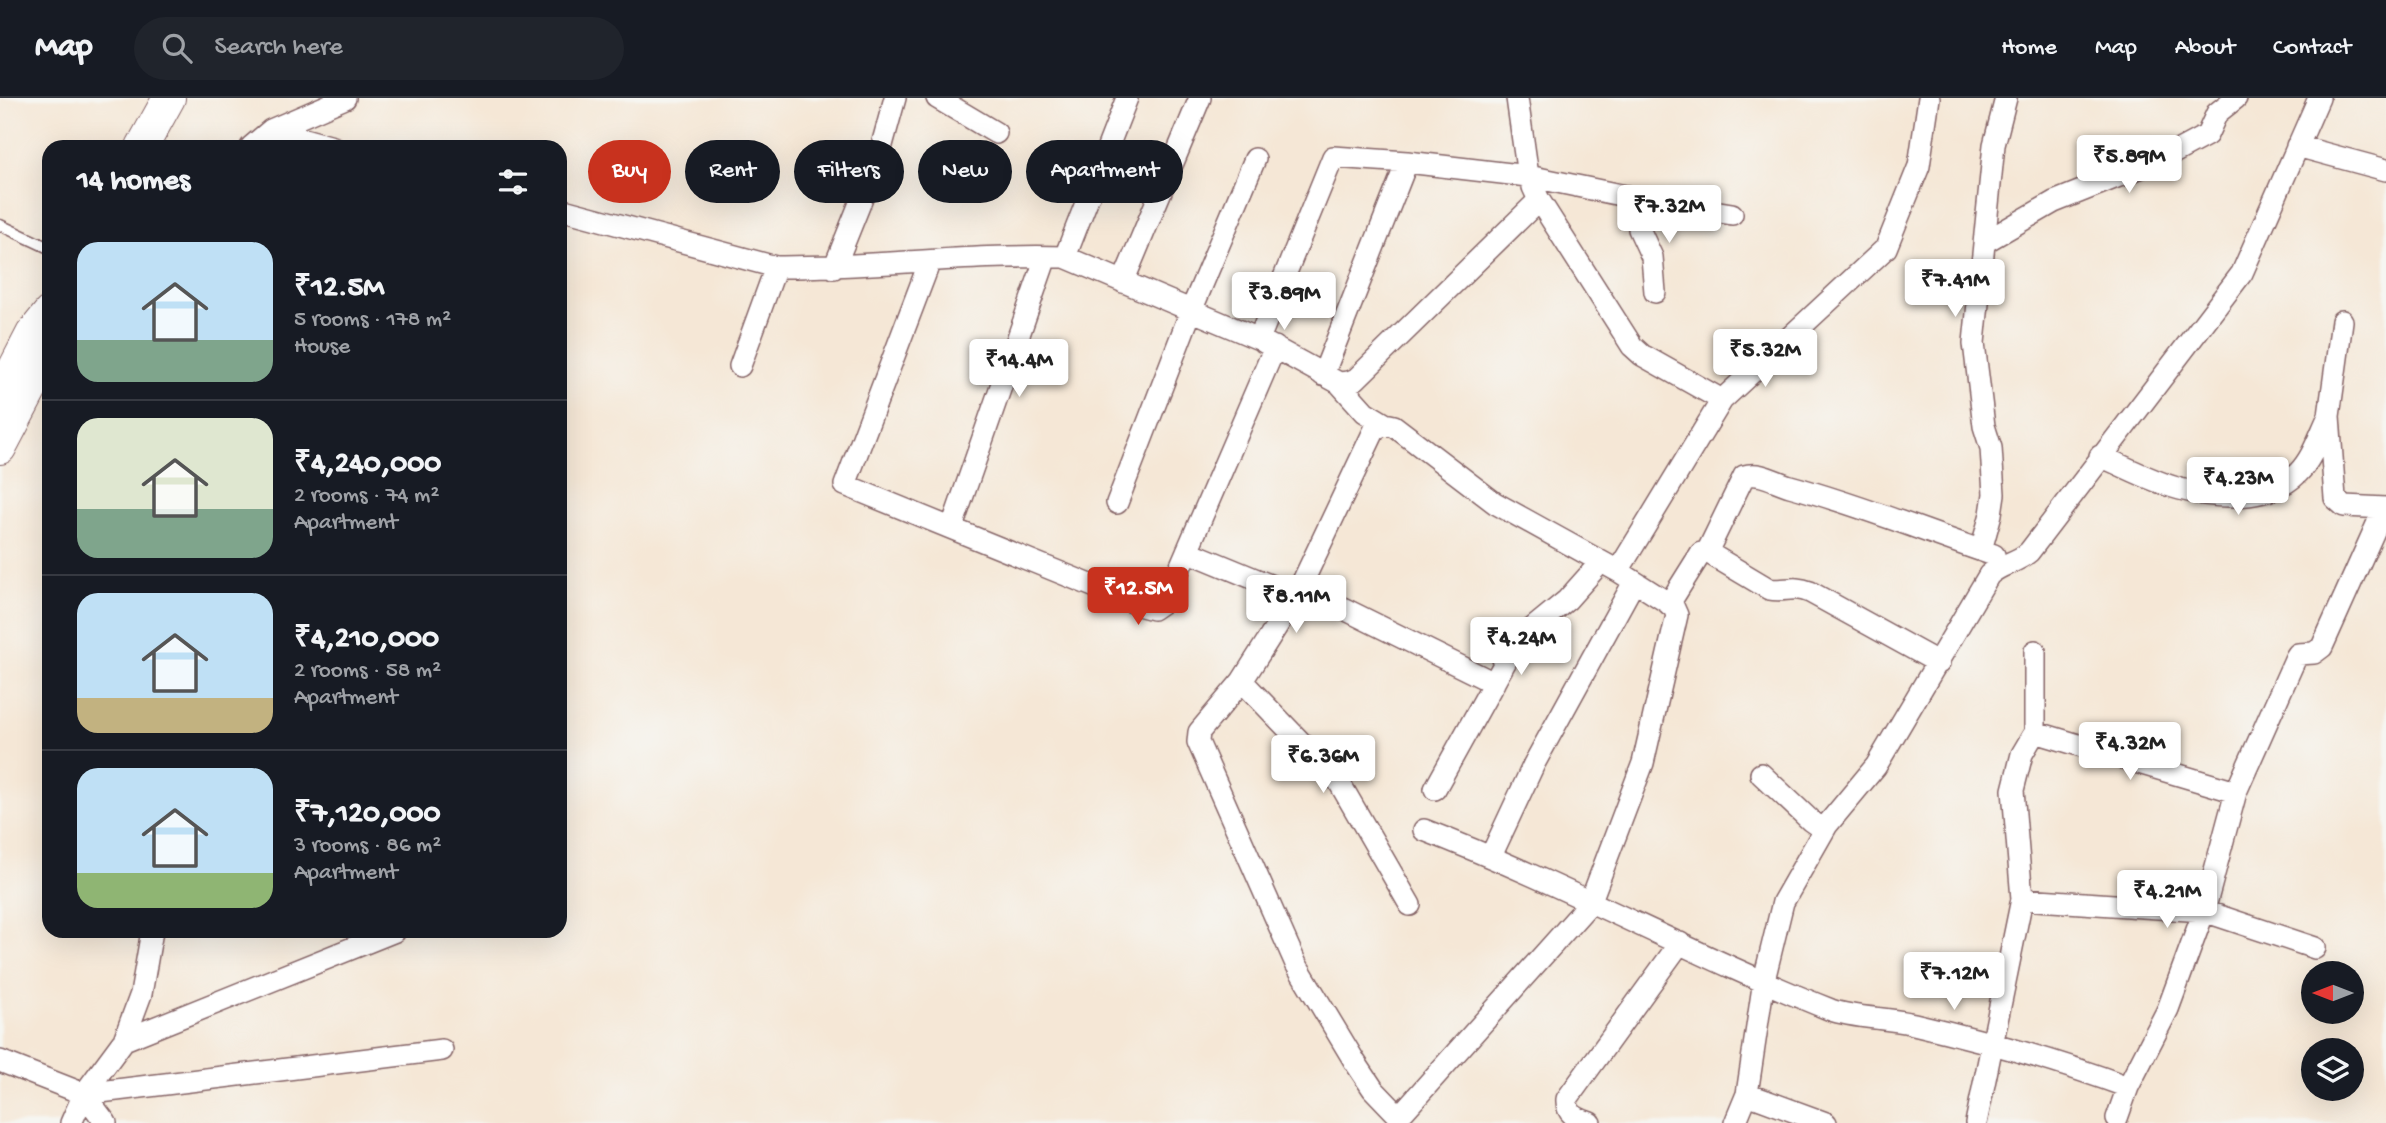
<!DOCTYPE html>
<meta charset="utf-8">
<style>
:root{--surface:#171b24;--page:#20242c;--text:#f1f3f6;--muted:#9ea1a6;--line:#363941;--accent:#c8321e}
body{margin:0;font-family:"Gochi Hand",sans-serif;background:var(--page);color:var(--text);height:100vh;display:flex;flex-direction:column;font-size:26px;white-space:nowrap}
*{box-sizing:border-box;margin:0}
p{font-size:23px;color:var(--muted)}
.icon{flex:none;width:38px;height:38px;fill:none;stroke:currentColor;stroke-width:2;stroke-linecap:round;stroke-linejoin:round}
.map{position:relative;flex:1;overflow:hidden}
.details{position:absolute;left:42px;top:42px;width:525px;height:798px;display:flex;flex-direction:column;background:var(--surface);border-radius:21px;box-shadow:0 7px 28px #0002}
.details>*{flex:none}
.hud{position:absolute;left:588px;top:42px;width:665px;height:63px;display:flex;gap:14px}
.needle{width:46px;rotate:270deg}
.fabs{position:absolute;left:2301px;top:863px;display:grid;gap:14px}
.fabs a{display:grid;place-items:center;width:63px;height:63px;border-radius:50%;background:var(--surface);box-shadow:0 7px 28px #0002;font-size:35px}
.price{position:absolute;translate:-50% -60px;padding:0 16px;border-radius:7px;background:#fff;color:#222;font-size:23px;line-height:46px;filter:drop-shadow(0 2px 4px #0008)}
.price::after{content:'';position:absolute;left:50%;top:42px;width:21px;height:16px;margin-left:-10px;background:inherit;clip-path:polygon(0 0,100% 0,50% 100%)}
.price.selected{background:var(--accent);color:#fff}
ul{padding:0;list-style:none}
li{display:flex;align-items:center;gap:21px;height:175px;padding:0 35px}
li+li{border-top:2px solid var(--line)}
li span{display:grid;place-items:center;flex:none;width:196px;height:140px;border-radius:21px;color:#555}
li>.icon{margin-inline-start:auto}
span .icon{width:84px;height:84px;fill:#fffc;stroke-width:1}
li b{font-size:30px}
h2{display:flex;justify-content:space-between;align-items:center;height:84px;padding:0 35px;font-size:30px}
.pill{padding:0 24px;border-radius:32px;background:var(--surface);box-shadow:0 7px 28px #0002;font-size:24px;line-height:63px}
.pill.selected{background:var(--accent);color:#fff}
header{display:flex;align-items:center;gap:42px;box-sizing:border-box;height:98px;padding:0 35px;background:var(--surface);border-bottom:2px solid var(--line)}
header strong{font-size:33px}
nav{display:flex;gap:38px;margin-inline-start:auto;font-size:24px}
.search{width:490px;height:63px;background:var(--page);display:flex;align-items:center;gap:18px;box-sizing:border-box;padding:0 24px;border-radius:38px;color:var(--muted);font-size:26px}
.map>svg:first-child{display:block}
</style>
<header>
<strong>Map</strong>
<div class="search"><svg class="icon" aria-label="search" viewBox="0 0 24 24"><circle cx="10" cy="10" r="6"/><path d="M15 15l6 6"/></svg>Search here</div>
<nav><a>Home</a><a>Map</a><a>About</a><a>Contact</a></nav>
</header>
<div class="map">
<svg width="2386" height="1025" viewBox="0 0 2386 1025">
<rect width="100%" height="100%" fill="#f6f6f2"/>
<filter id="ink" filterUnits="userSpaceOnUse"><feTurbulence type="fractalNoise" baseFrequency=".0143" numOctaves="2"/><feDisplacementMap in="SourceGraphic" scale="14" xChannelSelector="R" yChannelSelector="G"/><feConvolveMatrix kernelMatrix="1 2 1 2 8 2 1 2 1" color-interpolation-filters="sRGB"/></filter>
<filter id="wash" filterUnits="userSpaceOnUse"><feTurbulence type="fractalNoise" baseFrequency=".00686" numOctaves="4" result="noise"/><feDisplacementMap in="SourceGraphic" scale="28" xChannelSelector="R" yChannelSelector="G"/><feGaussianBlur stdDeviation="1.57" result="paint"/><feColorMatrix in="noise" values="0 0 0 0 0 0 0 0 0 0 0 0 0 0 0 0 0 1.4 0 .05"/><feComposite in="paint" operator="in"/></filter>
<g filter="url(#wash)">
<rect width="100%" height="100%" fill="#f5e7d6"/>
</g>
<g filter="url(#ink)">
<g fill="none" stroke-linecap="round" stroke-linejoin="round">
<g stroke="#866567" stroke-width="13">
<path id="lane" d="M 0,127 L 49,150"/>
</g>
<g stroke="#866567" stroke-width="24">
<path id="street" d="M 937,0 L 996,35
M 1127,0 L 1065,159 L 1259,241 L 1333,59 L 1407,64 L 1528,78 L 1517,0
M 271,32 L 333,49
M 2297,48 L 2386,72
M 251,49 L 271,32 L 345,0
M 1528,78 L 1640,101 L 1732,116
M 1640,101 L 1639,131 L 1652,159 L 1655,194
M 1539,102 L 1632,248 L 1642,257 L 1722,302 L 1886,150 L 1919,68 L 1929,0
M 560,111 L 776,169
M 1985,144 L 2054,104 L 2164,60 L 2207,37 L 2217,15 L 2236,0
M 930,163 L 845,387 L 1142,508 L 1153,511 L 1166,502 L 1275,249
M 834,170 L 879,58 L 895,0
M 1123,184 L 1200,0
M 2342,223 L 2329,318 L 2335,400 L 2344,408 L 2386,410
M 1264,244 L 1339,285 L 1349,284 L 1356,281 L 1539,102 L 1533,89
M 740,268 L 776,169 C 872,170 968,156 1065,159
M 1323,277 L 1407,64
M 1339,285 L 1365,314 L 1385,326
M 1385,326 L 1394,328 L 1495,405 L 1618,473 L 1673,508 L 1677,517 L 1643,665 L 1590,805 L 1404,1013 L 1397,1016 L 1373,991 L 1355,964 L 1296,866 L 1198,644 L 1199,634 L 1242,583 L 1296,498 L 1375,331 Z
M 2100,358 C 2126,369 2153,384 2180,391 C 2217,401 2269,404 2298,375 C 2313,360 2320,336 2329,318
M 1117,405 L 1191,213 L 1255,61
M 952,429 L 1046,159
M 1981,452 L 1991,416 L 1994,396 L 1991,350 L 1984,328 L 1974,245 L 1994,47 L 2006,0
M 1187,453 L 1296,498
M 1707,454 L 1744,378 C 1761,373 1775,384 1790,388 C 1860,407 1926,434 1994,457
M 1618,473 L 1722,302
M 1300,489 L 1494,585
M 1669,506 L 1701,455 L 1707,454 L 1769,491 C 1786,494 1792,487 1810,494 L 1939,565
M 1242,583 L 1339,684 L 1410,807
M 2035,634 L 2236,694
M 1761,676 L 1811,723 L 1824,732
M 1435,691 L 1512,552 L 1522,539 L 1567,502 L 1600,465
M 1424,732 C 1562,785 1693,857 1831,912 C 1853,920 1890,920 1914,926 C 1987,943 2058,963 2128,989
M 1491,758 L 1534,666 L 1634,484
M 2022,801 L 2204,813 L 2315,850
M 124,942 L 395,833
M 0,963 L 84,996 L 124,942 L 141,896 L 152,833
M 84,996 L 442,952
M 84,996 L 106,1025
M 1747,996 L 1826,1025
M 2117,1020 L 2128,989 L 2168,911 L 2204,813 L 2236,694 L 2296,559 L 2298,556 L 2314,555 L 2322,549 L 2384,411
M 71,1025 L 84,996
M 1590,1025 C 1577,1020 1566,1017 1567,1001 L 1680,845
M 1735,1025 L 1747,996 L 1764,882 L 1783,804 L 1827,727 L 1876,668 L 1989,477 C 2000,466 2017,465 2029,454 L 2242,175 L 2319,0
M 1976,1025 L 2022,801 L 2013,692 L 2022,656 L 2035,634 L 2035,553"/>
</g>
<g stroke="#866567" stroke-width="34">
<path id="secondary" d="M 142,49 L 169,0
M 0,298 L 32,236 L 49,215
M 0,350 L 49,257"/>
</g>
<use href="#lane" stroke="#fff" stroke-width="10"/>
<use href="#street" stroke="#fff" stroke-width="21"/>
<use href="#secondary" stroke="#fff" stroke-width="32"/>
</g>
</g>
</svg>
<div class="fabs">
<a><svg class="needle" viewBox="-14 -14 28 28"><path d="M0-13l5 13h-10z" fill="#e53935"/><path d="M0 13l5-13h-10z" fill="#9ea1a6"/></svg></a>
<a><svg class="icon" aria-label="layers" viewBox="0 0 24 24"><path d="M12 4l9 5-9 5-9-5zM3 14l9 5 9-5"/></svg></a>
</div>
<b class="price" style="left:2129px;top:97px">₹5.89M</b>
<b class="price" style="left:1669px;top:147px">₹7.32M</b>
<b class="price" style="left:1955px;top:221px">₹7.41M</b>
<b class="price" style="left:1284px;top:234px">₹3.89M</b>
<b class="price" style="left:1765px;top:291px">₹5.32M</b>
<b class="price" style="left:1019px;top:301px">₹14.4M</b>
<b class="price" style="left:2238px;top:419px">₹4.23M</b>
<b class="price selected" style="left:1138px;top:529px">₹12.5M</b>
<b class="price" style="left:1296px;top:537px">₹8.11M</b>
<b class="price" style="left:1521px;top:579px">₹4.24M</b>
<b class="price" style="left:2130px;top:684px">₹4.32M</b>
<b class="price" style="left:1323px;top:697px">₹6.36M</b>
<b class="price" style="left:2167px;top:832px">₹4.21M</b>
<b class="price" style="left:1954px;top:914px">₹7.12M</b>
<div class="hud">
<a class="pill selected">Buy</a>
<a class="pill">Rent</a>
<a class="pill">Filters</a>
<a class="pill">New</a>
<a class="pill">Apartment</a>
</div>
<section class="details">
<h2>14 homes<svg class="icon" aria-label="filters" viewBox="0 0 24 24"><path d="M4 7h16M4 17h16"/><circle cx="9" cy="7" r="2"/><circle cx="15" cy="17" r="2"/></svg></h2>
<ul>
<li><span style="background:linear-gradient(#bfe0f5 70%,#7fa58c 0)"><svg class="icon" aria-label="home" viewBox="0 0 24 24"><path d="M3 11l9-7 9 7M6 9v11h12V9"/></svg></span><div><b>₹12.5M</b><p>5 rooms · 178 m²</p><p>House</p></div></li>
<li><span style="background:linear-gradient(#dfe7d0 65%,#7fa58c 0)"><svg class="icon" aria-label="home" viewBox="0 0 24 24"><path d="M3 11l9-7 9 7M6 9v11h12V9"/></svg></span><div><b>₹4,240,000</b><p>2 rooms · 74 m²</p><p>Apartment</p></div></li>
<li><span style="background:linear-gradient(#bfe0f5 75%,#c2b280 0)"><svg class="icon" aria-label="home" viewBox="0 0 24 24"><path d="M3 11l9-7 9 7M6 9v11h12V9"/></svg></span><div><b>₹4,210,000</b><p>2 rooms · 58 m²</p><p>Apartment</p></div></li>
<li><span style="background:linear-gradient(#bfe0f5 75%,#8fb573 0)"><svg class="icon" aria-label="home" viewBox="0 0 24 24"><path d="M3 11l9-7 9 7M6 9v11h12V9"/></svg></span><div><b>₹7,120,000</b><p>3 rooms · 86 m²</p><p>Apartment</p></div></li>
</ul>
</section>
</div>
